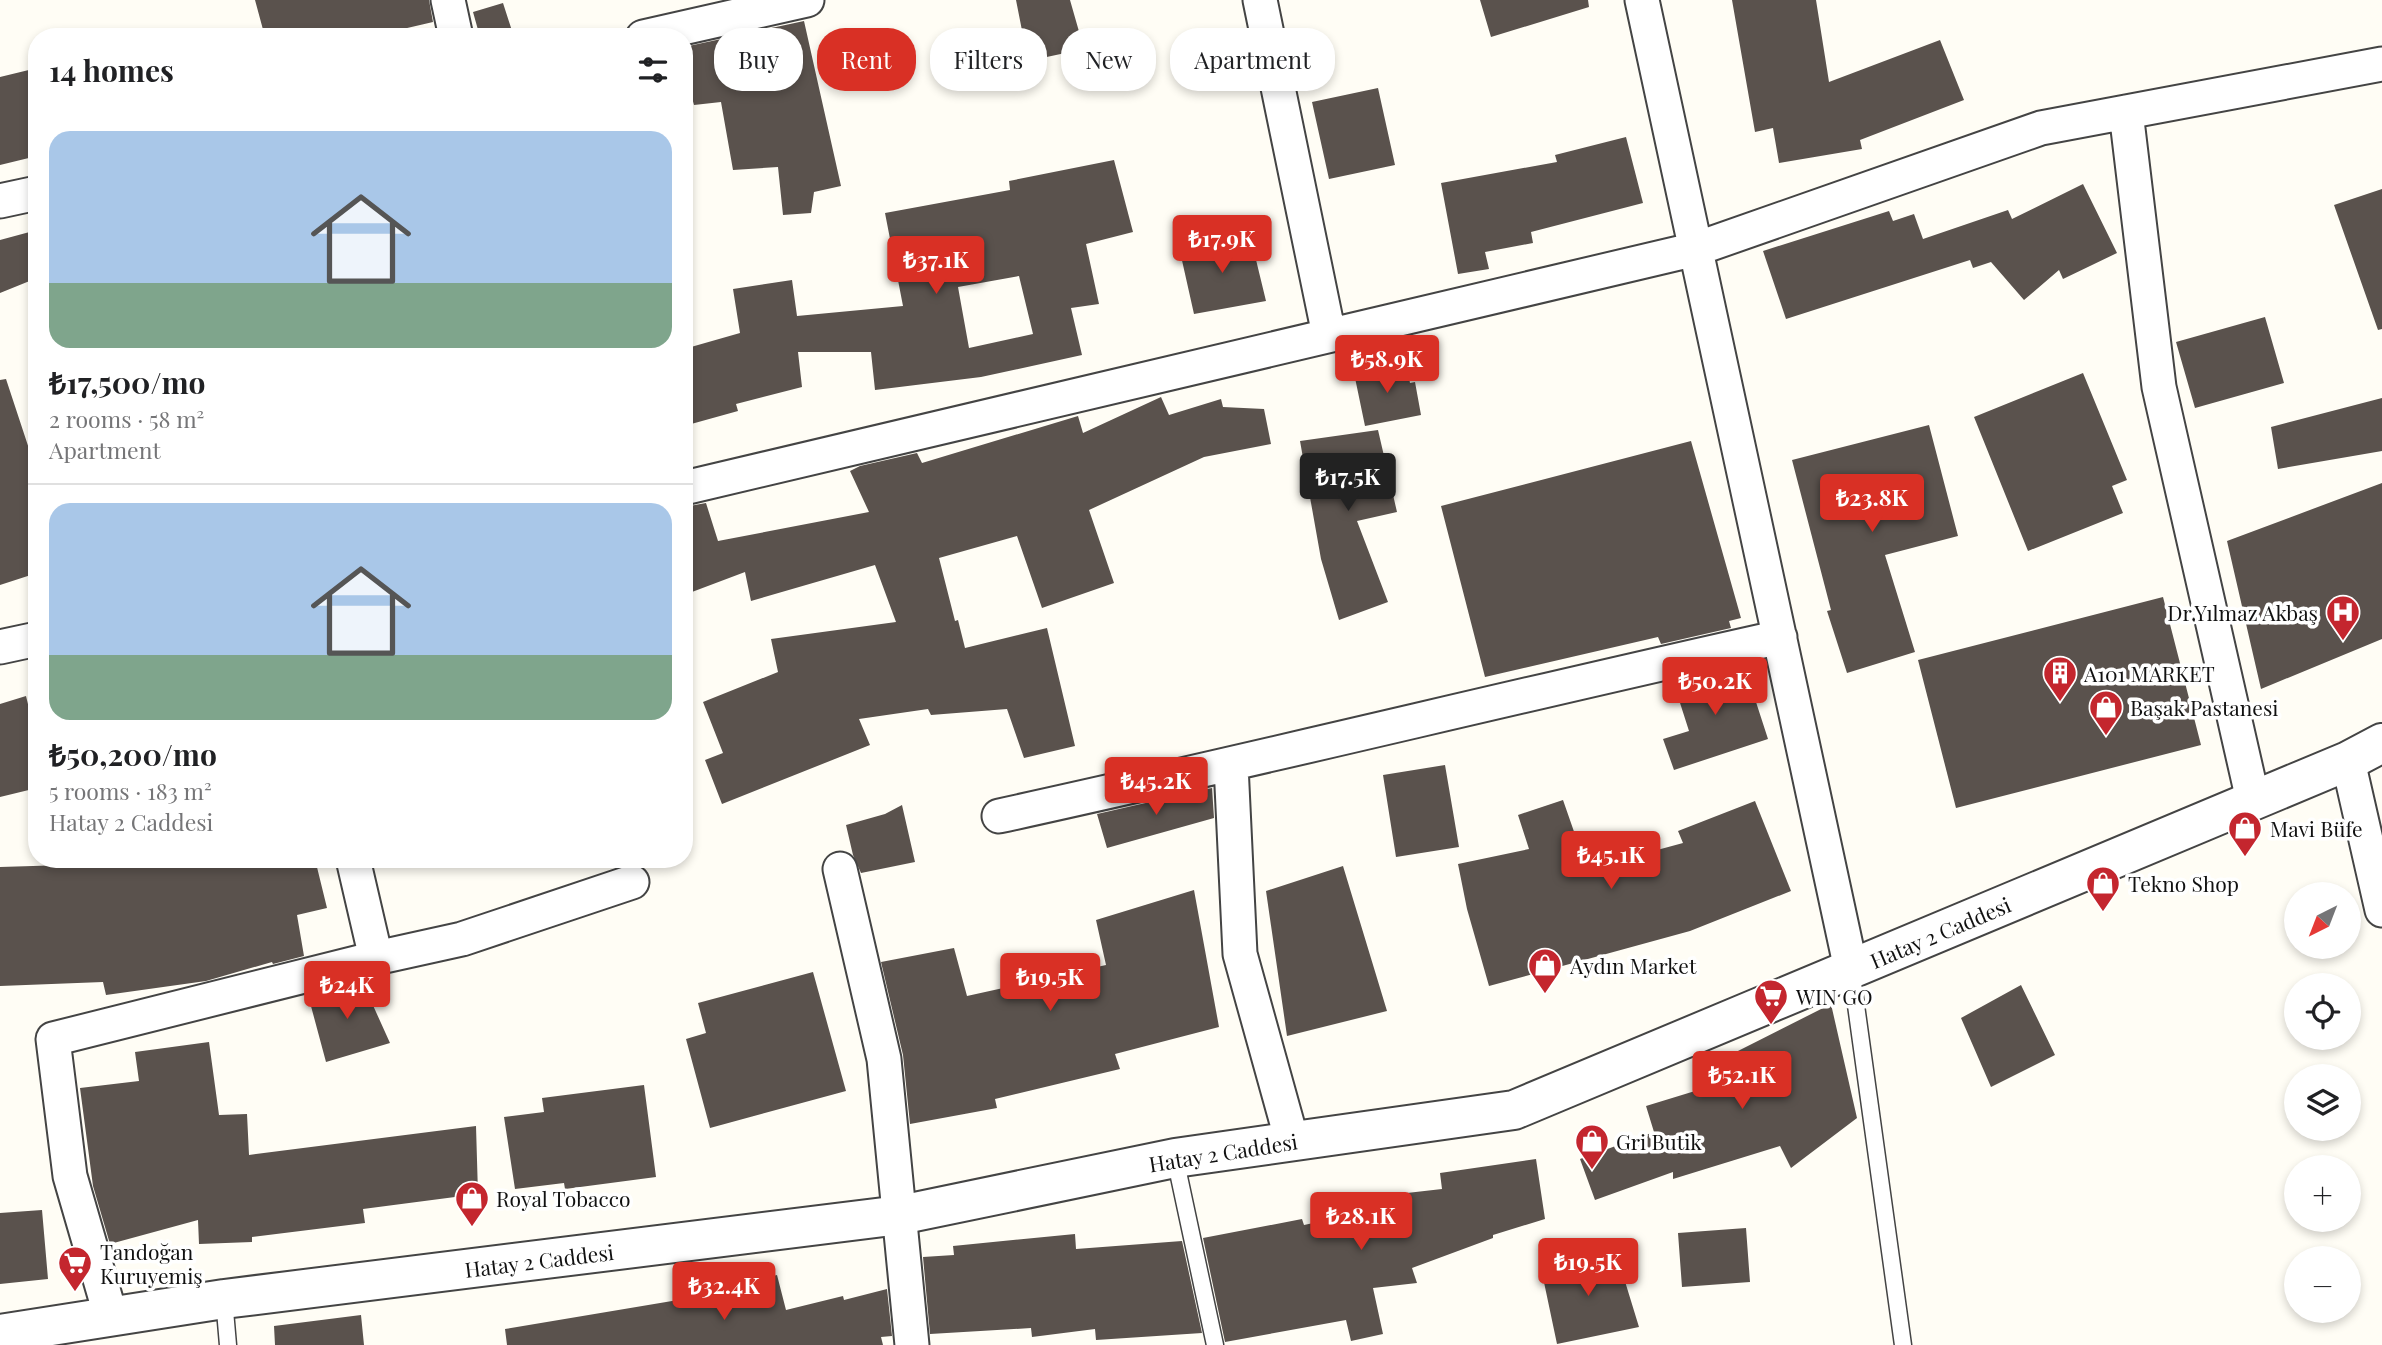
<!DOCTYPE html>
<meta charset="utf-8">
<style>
:root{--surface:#fff;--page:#f6f6f6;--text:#202124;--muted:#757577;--line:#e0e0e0;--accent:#d93025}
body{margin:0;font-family:"Playfair Display",serif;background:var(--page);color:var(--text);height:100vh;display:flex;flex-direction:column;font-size:26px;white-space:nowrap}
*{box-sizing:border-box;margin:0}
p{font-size:23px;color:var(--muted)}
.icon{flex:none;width:38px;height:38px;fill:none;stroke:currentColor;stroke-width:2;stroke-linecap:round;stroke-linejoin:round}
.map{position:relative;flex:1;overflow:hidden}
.drawer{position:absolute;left:28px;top:28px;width:665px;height:840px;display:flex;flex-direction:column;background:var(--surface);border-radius:28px;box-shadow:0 4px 10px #0003}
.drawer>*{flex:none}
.banner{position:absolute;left:714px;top:28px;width:665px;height:63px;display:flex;gap:14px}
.needle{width:46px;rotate:222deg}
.fabs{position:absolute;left:2284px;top:882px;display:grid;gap:14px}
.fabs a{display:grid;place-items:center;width:77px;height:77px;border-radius:50%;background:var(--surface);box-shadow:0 4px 10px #0003;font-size:35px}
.price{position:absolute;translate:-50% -60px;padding:0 16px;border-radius:7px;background:var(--accent);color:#fff;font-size:23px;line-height:46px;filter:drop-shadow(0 2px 4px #0008)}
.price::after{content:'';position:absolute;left:50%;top:42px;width:21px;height:16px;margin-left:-10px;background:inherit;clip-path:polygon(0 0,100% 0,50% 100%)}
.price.selected{background:#222;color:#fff}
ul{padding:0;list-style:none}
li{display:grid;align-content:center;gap:14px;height:371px;padding:0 21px}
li+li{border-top:2px solid var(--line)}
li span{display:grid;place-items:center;height:217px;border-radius:21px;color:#555}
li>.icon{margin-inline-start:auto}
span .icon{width:126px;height:126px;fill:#fffc;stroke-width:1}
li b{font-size:30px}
h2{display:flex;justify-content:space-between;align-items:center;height:84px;padding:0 21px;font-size:30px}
.tag{padding:0 24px;border-radius:28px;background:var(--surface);box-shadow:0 4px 10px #0003;font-size:24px;line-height:63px}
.tag.selected{background:var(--accent);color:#fff}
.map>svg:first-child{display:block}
</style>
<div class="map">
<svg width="2382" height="1345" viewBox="0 0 2382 1345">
<rect width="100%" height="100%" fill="#fffdf5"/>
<path fill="#5a524d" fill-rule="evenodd" d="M 255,0 L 429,0 L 433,22 L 390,32 L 391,37 L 265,37 Z
M 1016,0 L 1070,0 L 1084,49 L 1028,61 Z
M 1480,0 L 1588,0 L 1589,7 L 1491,37 Z
M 1732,0 L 1816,0 L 1829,82 L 1940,40 L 1964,100 L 1860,140 L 1862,149 L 1779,163 L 1773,128 L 1755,132 Z
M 503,3 L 514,37 L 480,37 L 473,12 Z
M 804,21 L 841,186 L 814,192 L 811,213 L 783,215 L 778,167 L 733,170 L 721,102 L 694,105 L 684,69 L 684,47 Z
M 37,68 L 37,156 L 0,165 L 0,77 Z
M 1378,88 L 1395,165 L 1329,179 L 1312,102 Z
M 1626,137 L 1643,203 L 1531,232 L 1533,243 L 1485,252 L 1489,269 L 1458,274 L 1441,183 L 1557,162 L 1555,155 Z
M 1114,160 L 1133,232 L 1086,244 L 1099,304 L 1071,308 L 1082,355 L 981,377 L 875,390 L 871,352 L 798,352 L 802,387 L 736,404 L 738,411 L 684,426 L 684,349 L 740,333 L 733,289 L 792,280 L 797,316 L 903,306 L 885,213 L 1010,190 L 1009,181 ZM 1019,276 L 1033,334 L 969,348 L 958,287 Z
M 2083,184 L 2117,253 L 2063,279 L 2059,270 L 2024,300 L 1991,262 L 1973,268 L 1970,260 L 1786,319 L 1763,251 L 1889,211 L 1893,221 L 1914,214 L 1923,239 L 2008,210 L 2012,219 Z
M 2382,189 L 2382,329 L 2378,330 L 2334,205 Z
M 37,230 L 37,278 L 0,293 L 0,240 Z
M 1250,235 L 1266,301 L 1194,314 L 1179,247 L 1203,246 Z
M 2265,317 L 2284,383 L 2195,408 L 2176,342 Z
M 1406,363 L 1410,383 L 1415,382 L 1421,415 L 1365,426 L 1354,373 Z
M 2083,373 L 2127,480 L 2112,486 L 2123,513 L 2028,551 L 1974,417 Z
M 6,379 L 37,473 L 37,573 L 0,585 L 0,380 Z
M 1161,397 L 1169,415 L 1221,399 L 1223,407 L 1264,409 L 1271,444 L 1204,457 L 1089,510 L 1114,583 L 1042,608 L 1017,536 L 939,558 L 955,621 L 958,620 L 965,648 L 1047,628 L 1075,746 L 1024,758 L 1007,709 L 931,715 L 928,709 L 859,719 L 870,745 L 722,804 L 705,760 L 723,753 L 703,702 L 778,672 L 771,639 L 896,622 L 875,565 L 751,601 L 745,572 L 684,595 L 684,507 L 706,503 L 718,541 L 869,512 L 850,471 L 860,466 L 917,453 L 922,463 L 1078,416 L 1083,433 Z
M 2382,398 L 2382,451 L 2278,469 L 2271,427 Z
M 1929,425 L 1958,536 L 1885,555 L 1915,652 L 1847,673 L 1827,611 L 1831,610 L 1792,460 Z
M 1378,430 L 1397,512 L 1357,521 L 1388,602 L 1339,620 L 1321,559 L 1300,441 Z
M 1691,441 L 1741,618 L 1729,621 L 1731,628 L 1661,644 L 1658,637 L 1485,677 L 1441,506 Z
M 2382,483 L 2382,639 L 2261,689 L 2227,541 Z
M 2163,597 L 2201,745 L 1956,808 L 1918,660 Z
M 1744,665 L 1768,739 L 1674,770 L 1663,739 L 1689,731 L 1673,681 Z
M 26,696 L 37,741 L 37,788 L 0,797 L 0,704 Z
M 1445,765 L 1459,847 L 1396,857 L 1383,775 Z
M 1212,788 L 1214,818 L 1107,848 L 1097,814 Z
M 1563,800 L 1587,869 L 1683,843 L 1678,831 L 1755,801 L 1791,891 L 1690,931 L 1489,986 L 1467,909 L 1458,864 L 1529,849 L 1518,815 Z
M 902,805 L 915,862 L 861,873 L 853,855 L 846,825 L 885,814 Z
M 98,859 L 315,859 L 327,908 L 297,915 L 304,956 L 273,964 L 272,962 L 206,981 L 106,995 L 103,982 L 0,986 L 0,867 L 98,864 Z
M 1343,866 L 1387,1011 L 1287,1036 L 1266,891 Z
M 1194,890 L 1219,1027 L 1115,1054 L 1120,1069 L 995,1099 L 997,1108 L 910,1124 L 903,1055 L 881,962 L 954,948 L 967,996 L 1106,965 L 1096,920 Z
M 813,972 L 846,1091 L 710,1128 L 686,1039 L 706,1033 L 698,1003 Z
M 362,981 L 390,1043 L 326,1062 L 308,995 Z
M 2021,985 L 2055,1055 L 1991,1087 L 1961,1018 Z
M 1831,1004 L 1857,1118 L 1791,1168 L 1780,1146 L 1673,1179 L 1673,1172 L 1595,1200 L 1580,1159 L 1654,1132 L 1646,1106 L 1744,1076 L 1732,1054 Z
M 209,1042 L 219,1115 L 247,1114 L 249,1155 L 476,1126 L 478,1194 L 363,1209 L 365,1223 L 252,1237 L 252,1242 L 199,1244 L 198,1220 L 110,1244 L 93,1186 L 80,1088 L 139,1081 L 135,1052 Z
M 644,1085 L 656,1177 L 565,1189 L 564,1183 L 515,1189 L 504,1117 L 544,1112 L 542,1098 Z
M 1536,1159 L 1545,1219 L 1493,1235 L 1493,1238 L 1412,1268 L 1417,1283 L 1373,1288 L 1383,1334 L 1351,1341 L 1346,1320 L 1225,1342 L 1203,1238 L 1302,1219 L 1304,1225 L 1365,1212 L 1363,1198 L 1442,1189 L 1440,1173 Z
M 42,1210 L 48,1279 L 0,1284 L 0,1213 Z
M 1746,1228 L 1750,1282 L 1682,1287 L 1678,1233 Z
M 1075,1234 L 1076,1249 L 1182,1241 L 1202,1333 L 1096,1340 L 1095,1329 L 1032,1337 L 1031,1328 L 930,1334 L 923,1257 L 954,1255 L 953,1246 Z
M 1616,1252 L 1639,1327 L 1557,1344 L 1541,1268 Z
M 777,1275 L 786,1310 L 843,1296 L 844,1300 L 887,1289 L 892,1336 L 881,1337 L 883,1345 L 507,1345 L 505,1329 L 684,1299 Z
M 361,1315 L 364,1345 L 275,1345 L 274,1326 Z"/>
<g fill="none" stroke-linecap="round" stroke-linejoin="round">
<g stroke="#444" stroke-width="19">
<path id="service" d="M 1851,969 L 1903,1345
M 1175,1158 L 1215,1345
M 224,1299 L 228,1345"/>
</g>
<g stroke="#444" stroke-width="37">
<path id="minor" d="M 448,0 L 456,37
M 1260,0 L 1329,335
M 1642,0 L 1851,969
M 643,37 L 807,0
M 2126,112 L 2159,387 L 2253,800
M 0,201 L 37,193
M 684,488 L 1696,249 L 2041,128 L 2382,64
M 0,647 L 37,639
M 2348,761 L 2382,910
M 1231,765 L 1240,954 L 1292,1141
M 999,816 C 1260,759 1519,695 1780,637
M 353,859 L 376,958
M 840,869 L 884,1059 L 912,1345
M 111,1317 L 70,1176 L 53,1039 L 376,958 L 462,939 L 632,882"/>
</g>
<g stroke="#444" stroke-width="42">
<path id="tertiary" d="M 0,1334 L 224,1299 L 900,1215 L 1175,1158 L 1514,1110 L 2348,761 L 2382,743"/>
</g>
<use href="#service" stroke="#fff" stroke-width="16"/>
<use href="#minor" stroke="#fff" stroke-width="33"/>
<use href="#tertiary" stroke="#fff" stroke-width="38"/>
</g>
<defs>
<g id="hospital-pin" transform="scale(1.75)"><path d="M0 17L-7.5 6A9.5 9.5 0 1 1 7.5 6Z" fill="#c4262e" stroke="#fff"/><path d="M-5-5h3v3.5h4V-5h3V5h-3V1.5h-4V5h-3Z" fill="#fff"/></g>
<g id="building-pin" transform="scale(1.75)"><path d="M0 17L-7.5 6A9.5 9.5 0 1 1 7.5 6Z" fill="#c4262e" stroke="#fff"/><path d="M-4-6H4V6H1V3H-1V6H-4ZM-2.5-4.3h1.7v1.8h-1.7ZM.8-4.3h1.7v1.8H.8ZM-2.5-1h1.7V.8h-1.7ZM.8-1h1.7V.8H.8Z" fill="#fff"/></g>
<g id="shop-pin" transform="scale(1.75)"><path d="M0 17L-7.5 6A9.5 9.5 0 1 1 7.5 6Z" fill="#c4262e" stroke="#fff"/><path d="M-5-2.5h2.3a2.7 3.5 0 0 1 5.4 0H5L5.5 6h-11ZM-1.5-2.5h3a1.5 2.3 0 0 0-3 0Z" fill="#fff"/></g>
<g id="supermarket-pin" transform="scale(1.75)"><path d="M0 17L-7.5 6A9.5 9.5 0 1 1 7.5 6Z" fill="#c4262e" stroke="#fff"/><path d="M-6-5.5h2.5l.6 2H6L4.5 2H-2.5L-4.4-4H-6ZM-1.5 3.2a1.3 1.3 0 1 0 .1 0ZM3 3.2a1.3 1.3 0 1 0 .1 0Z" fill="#fff"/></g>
</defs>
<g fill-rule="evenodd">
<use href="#hospital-pin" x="2343" y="612"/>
<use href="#building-pin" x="2060" y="673"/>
<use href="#shop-pin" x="2106" y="707"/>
<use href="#shop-pin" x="2245" y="828"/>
<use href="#shop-pin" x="2103" y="883"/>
<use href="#shop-pin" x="1545" y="965"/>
<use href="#supermarket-pin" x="1771" y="996"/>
<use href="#shop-pin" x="1592" y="1141"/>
<use href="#shop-pin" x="472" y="1198"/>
<use href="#supermarket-pin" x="75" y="1263"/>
</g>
<g text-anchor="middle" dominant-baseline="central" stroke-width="7" stroke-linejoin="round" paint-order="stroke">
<g font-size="21" fill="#111" stroke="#fff" text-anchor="start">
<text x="2318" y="612" text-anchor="end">Dr.Yılmaz Akbaş</text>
<text x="2084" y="673">A101 MARKET</text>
<text x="2130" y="707">Başak Pastanesi</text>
<text x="2270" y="828">Mavi Büfe</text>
<text x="2128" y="883">Tekno Shop</text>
<text x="1570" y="965">Aydın Market</text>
<text x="1796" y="996">WIN GO</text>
<text x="1616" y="1141">Gri Butik</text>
<text x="496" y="1198">Royal Tobacco</text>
<text x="100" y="1251">Tandoğan<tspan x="100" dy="24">Kuruyemiş</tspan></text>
</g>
<g font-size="21" fill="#111" stroke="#fff">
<text transform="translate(1940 932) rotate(-23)">Hatay 2 Caddesi</text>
<text transform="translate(1223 1152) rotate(-9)">Hatay 2 Caddesi</text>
<text transform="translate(539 1260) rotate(-7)">Hatay 2 Caddesi</text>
</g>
</g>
</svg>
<div class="fabs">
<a><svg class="needle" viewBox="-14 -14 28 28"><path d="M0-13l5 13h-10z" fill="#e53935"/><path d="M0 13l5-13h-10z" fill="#757577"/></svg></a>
<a><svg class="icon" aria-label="locate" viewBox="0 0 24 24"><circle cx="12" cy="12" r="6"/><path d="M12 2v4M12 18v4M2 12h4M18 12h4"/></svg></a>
<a><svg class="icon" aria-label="layers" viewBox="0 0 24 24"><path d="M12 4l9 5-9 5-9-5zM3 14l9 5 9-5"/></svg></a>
<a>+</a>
<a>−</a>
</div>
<b class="price" style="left:1222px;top:275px">₺17.9K</b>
<b class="price" style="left:936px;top:296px">₺37.1K</b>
<b class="price" style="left:1387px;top:395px">₺58.9K</b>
<b class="price selected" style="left:1348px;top:513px">₺17.5K</b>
<b class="price" style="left:1872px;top:534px">₺23.8K</b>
<b class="price" style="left:1715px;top:717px">₺50.2K</b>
<b class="price" style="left:1156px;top:817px">₺45.2K</b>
<b class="price" style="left:1611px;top:891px">₺45.1K</b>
<b class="price" style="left:1050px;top:1013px">₺19.5K</b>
<b class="price" style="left:347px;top:1021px">₺24K</b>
<b class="price" style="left:1742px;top:1111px">₺52.1K</b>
<b class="price" style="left:1361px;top:1252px">₺28.1K</b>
<b class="price" style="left:1588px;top:1298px">₺19.5K</b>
<b class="price" style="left:724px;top:1322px">₺32.4K</b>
<div class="banner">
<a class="tag">Buy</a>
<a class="tag selected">Rent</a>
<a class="tag">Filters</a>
<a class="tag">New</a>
<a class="tag">Apartment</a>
</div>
<section class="drawer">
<h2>14 homes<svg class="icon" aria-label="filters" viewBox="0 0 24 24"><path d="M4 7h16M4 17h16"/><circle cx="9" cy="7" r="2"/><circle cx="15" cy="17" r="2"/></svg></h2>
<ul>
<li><span style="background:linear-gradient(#a9c7e8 70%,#7fa58c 0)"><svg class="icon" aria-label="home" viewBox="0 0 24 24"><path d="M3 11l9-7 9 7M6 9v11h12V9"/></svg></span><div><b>₺17,500/mo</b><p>2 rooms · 58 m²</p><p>Apartment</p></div></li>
<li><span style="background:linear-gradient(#a9c7e8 70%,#7fa58c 0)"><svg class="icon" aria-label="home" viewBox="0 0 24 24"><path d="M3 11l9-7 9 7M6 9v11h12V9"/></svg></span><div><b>₺50,200/mo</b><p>5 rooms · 183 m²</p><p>Hatay 2 Caddesi</p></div></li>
</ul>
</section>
</div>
